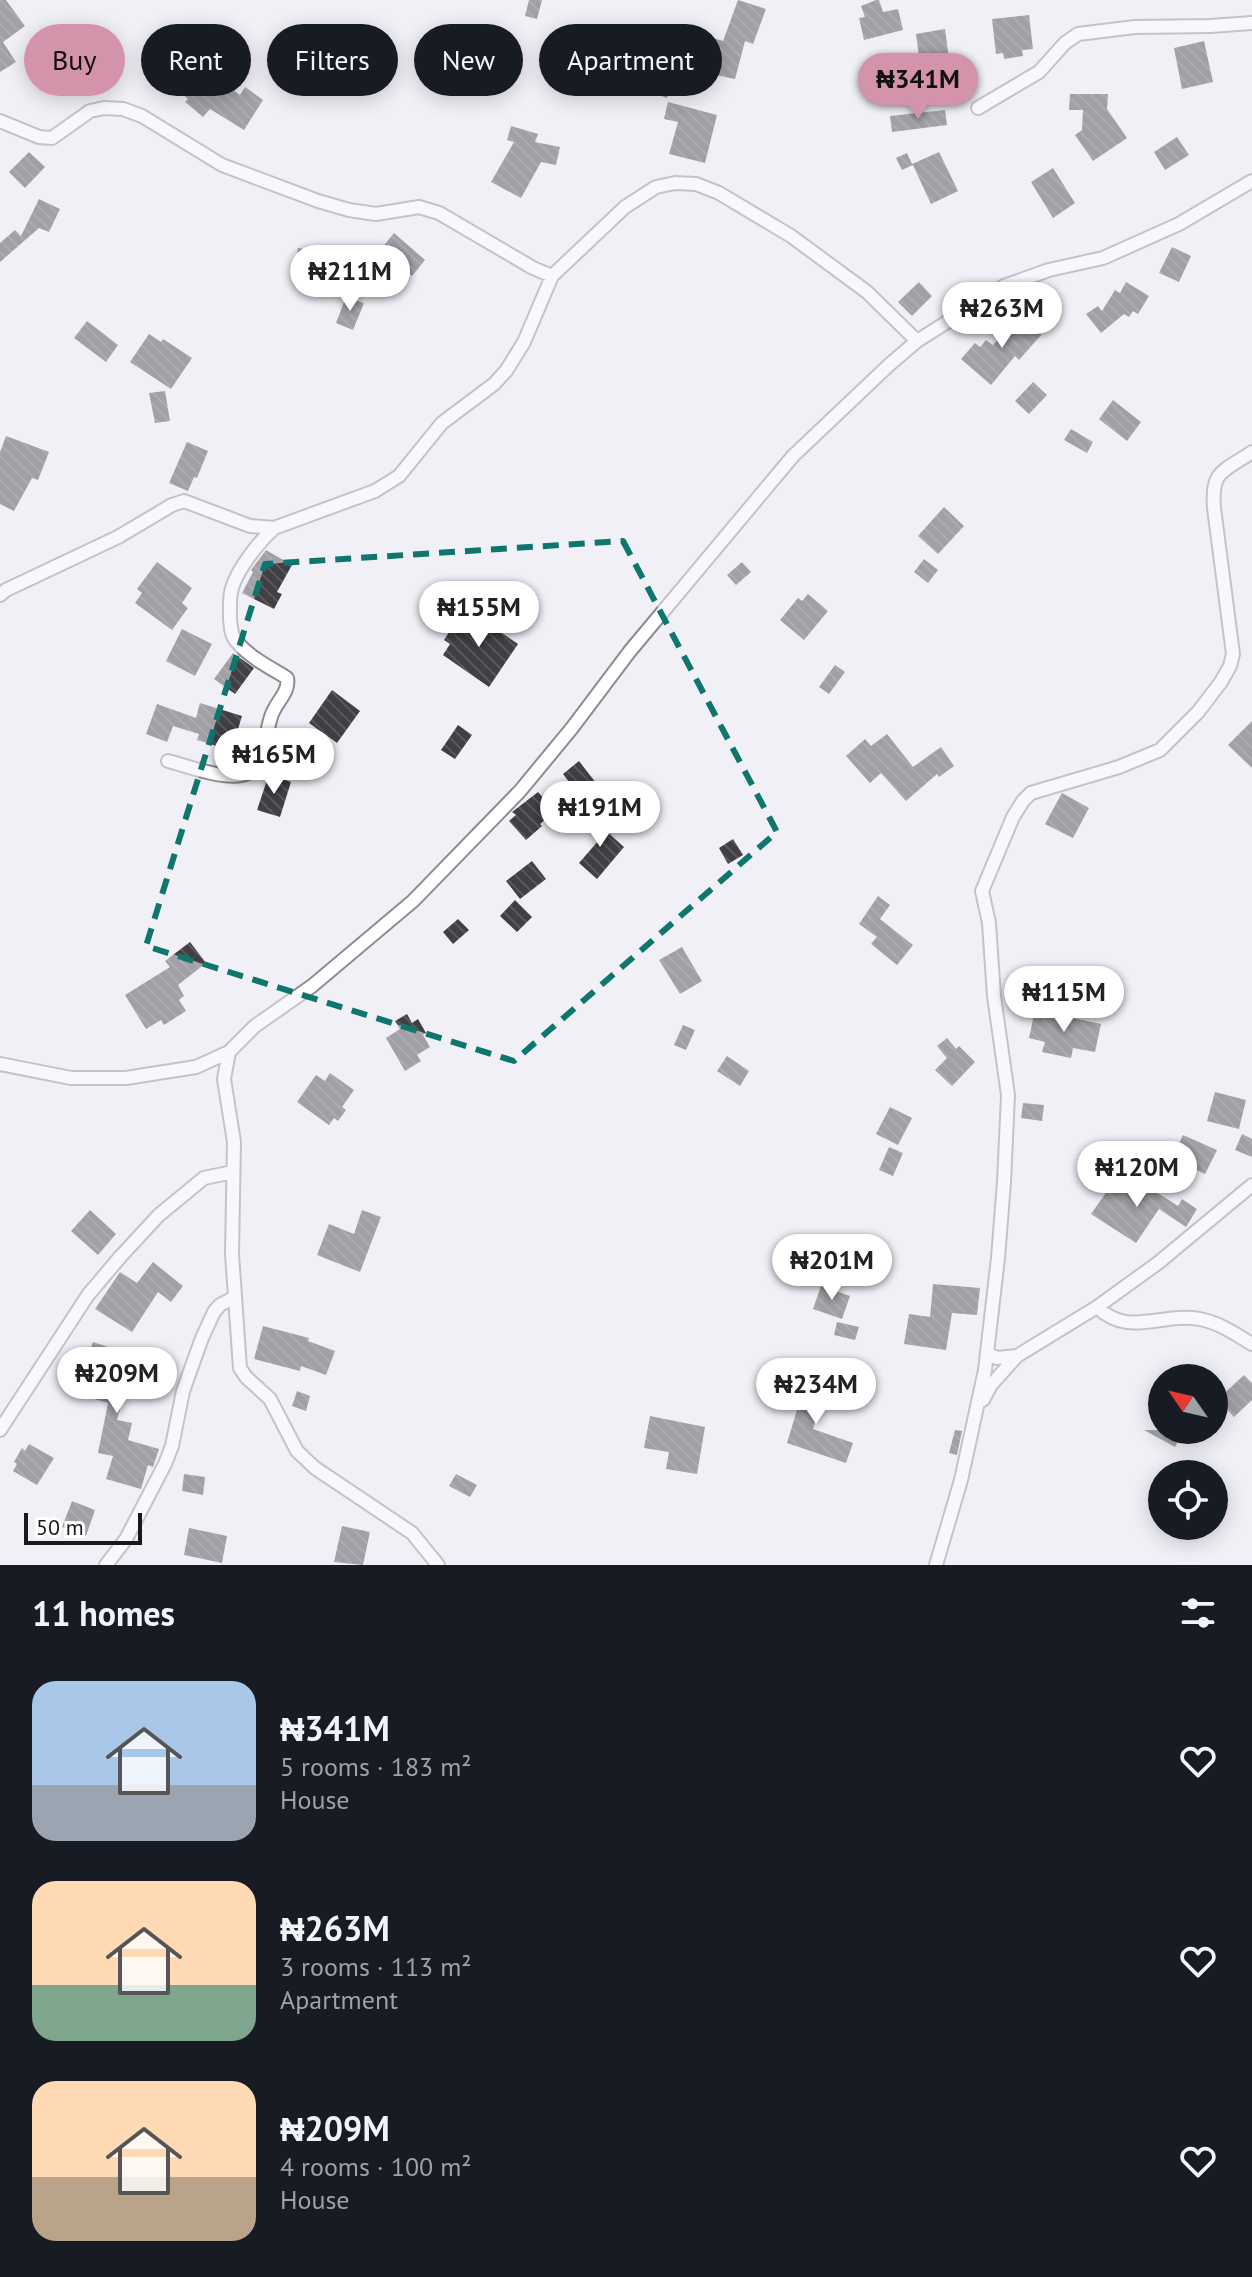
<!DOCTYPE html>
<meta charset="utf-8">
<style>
:root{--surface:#171b24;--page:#20242c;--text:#f1f3f6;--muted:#9ea1a6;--accent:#d393aa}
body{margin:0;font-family:"PT Sans",sans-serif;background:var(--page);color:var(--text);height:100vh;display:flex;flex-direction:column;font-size:30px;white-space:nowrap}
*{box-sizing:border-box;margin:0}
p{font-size:26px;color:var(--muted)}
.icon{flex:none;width:44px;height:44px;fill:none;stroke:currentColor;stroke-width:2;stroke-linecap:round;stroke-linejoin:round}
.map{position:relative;height:1565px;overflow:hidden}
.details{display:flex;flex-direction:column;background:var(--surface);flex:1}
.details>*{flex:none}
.top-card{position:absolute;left:24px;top:24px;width:800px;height:72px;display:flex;gap:16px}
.needle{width:52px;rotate:304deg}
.tools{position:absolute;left:1148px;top:1364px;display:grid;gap:16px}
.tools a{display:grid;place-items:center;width:80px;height:80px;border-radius:50%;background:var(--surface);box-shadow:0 4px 20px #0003;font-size:40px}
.scale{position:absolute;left:24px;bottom:20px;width:118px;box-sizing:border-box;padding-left:8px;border:4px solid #19191b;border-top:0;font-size:22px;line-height:28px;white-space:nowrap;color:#19191b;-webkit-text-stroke:6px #fff;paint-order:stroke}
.price{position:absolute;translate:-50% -68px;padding:0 18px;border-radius:28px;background:#fff;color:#222;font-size:26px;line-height:52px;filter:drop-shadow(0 2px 4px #0008)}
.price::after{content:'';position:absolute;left:50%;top:48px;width:24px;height:18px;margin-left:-12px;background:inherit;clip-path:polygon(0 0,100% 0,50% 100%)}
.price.active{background:var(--accent);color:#111}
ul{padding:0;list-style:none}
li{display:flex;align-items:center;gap:24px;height:200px;padding:0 32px}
li span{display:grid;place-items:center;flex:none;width:224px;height:160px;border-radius:24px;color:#555}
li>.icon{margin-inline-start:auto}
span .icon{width:96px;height:96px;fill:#fffc;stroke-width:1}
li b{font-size:34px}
h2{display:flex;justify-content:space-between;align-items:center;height:96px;padding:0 32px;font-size:34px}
.tag{padding:0 28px;border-radius:36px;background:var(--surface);box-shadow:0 4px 20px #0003;font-size:28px;line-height:72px}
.tag.active{background:var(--accent);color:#111}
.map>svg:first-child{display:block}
</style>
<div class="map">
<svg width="1252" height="1565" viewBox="0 0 1252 1565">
<defs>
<pattern id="building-back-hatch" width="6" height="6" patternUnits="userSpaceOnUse" patternTransform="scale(2)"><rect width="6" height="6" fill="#413f44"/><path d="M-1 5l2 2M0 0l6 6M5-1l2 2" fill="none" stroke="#59585c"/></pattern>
</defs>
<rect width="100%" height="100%" fill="#f2f0f7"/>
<path fill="url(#building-back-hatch)" d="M 0,0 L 6,0 L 25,26 L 3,42 L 16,62 L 0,72 Z
M 529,0 L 542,0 L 537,19 L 525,16 Z
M 738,0 L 766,9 L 753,44 L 745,41 L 735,79 L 716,75 L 715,81 L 672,70 L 683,30 L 723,41 Z
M 876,0 L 879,0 L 883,12 L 898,9 L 903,30 L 864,40 L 859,18 L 865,17 L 861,6 Z
M 1029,15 L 1033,49 L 1022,50 L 1023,56 L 1004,59 L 1003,53 L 996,54 L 992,19 Z
M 945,29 L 950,67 L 921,71 L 916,34 Z
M 1204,41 L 1213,82 L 1182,89 L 1174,48 Z
M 201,64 L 240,95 L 245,87 L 263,100 L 244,130 L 210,109 L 203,117 L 185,102 L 188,99 L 179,91 L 183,86 L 174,79 L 184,66 L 193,74 Z
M 662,72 L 674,75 L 667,98 L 655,94 Z
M 1070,94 L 1108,94 L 1107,109 L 1127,138 L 1093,161 L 1075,135 L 1082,130 L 1083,110 L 1069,110 Z
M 668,102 L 717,115 L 705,163 L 669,154 L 678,122 L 664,119 Z
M 945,110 L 947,125 L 892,132 L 890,116 Z
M 511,126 L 538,134 L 535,142 L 560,147 L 556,165 L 541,162 L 521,198 L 491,182 L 514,142 L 507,140 Z
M 1177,137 L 1189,155 L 1165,170 L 1154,152 Z
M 29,152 L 45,167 L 25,188 L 9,172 Z
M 939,152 L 958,191 L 931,204 L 913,165 L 902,170 L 896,158 L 907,153 L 912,164 Z
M 1053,168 L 1075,203 L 1053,218 L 1031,182 Z
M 39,199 L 60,209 L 49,232 L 39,228 L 0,262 L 0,243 L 15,230 L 21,236 Z
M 394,233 L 425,260 L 412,276 L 381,249 Z
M 1172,247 L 1191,256 L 1179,282 L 1159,273 Z
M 298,248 L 331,254 L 327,274 L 294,268 Z
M 919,282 L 932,296 L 912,316 L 898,302 Z
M 1126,282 L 1149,296 L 1138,314 L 1133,311 L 1129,317 L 1124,314 L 1101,333 L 1086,314 L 1098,306 L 1102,311 L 1115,290 L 1120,293 Z
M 346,297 L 364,303 L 353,330 L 336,323 Z
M 1021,315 L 1042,334 L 1019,360 L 1015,356 L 991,385 L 961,359 L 975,343 L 980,347 L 986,340 L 993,345 Z
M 87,321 L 118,345 L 106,362 L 74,338 Z
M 149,334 L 161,342 L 163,339 L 192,358 L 171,389 L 130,362 Z
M 1033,382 L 1047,395 L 1029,414 L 1015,401 Z
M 165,391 L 170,421 L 155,423 L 149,393 Z
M 1113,400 L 1141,422 L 1127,441 L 1099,419 Z
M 1071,429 L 1093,442 L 1087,453 L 1064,440 Z
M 6,436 L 49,452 L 38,480 L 32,478 L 14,511 L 0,504 L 0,452 Z
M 187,442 L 208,451 L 197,478 L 194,477 L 188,491 L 169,483 Z
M 944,507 L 964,526 L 938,554 L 918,536 Z
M 266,550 L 292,565 L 277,592 L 282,594 L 274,609 L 242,593 L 253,572 L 251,570 Z
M 924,559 L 938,570 L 928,583 L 914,572 Z
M 157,562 L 192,588 L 182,603 L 188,608 L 172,630 L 135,603 L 142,593 L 137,589 Z
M 742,562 L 751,572 L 736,585 L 727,575 Z
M 808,594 L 828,611 L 804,640 L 780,620 L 798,598 L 802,601 Z
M 472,613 L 518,644 L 489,687 L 443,655 L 450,644 L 444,640 L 455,623 L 461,628 Z
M 182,629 L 212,644 L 195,676 L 166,661 Z
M 233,653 L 254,668 L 235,694 L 214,679 Z
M 835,665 L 845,672 L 829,694 L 819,687 Z
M 332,690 L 360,711 L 337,743 L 309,723 Z
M 200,703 L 242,716 L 235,739 L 230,738 L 227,749 L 197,740 L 199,734 L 173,726 L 167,742 L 146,734 L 157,704 L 196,718 Z
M 1252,721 L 1252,768 L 1228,745 Z
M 458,725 L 472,735 L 455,759 L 441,750 Z
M 887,734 L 913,767 L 941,747 L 954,766 L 939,777 L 937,774 L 906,801 L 881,773 L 870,783 L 846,756 L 865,739 L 871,746 Z
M 579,761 L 596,783 L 584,793 L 580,787 L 575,790 L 563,774 Z
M 269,774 L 291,782 L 280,817 L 257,810 Z
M 538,792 L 555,811 L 540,824 L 542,826 L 526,840 L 509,821 L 516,815 L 512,812 Z
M 1062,793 L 1089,808 L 1073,838 L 1045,824 Z
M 586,815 L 596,822 L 599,819 L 607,829 L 606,831 L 624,847 L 597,879 L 579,863 L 599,840 L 582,819 Z
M 733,839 L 743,855 L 728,864 L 719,848 Z
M 532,861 L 546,879 L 520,899 L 506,881 Z
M 878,896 L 890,905 L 880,919 L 913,945 L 897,965 L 871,944 L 877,937 L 859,924 Z
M 515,900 L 532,917 L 517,932 L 500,916 Z
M 458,919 L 469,930 L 453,944 L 443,932 Z
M 190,942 L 206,963 L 178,985 L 184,996 L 179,1000 L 186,1011 L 164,1025 L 161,1020 L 146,1029 L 125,995 L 170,967 L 165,961 Z
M 682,947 L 702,981 L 680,994 L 659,960 Z
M 1035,1010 L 1101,1024 L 1095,1052 L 1073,1048 L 1071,1058 L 1042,1052 L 1045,1042 L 1029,1038 Z
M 407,1014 L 412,1023 L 418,1019 L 426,1033 L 423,1035 L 430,1047 L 417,1055 L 421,1061 L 405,1071 L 386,1038 L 400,1029 L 395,1021 Z
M 683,1025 L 695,1030 L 686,1050 L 674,1045 Z
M 947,1038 L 956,1049 L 959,1046 L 975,1062 L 952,1086 L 935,1070 L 947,1058 L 937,1046 Z
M 727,1056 L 749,1071 L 740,1086 L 717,1071 Z
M 330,1073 L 354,1090 L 342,1107 L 346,1110 L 338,1121 L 334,1118 L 329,1125 L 297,1102 L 316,1075 L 325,1081 Z
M 1215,1092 L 1246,1100 L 1239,1129 L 1207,1121 Z
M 1023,1103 L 1044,1105 L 1042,1121 L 1021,1118 Z
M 890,1107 L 912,1118 L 898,1145 L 876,1134 Z
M 1242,1134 L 1252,1139 L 1252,1157 L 1235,1150 Z
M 1183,1135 L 1217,1150 L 1205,1174 L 1172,1158 Z
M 889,1147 L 903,1153 L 893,1176 L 879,1170 Z
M 1117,1177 L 1132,1187 L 1137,1180 L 1178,1206 L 1182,1199 L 1197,1209 L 1186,1227 L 1159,1209 L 1136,1243 L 1091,1214 Z
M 90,1210 L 116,1234 L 98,1255 L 71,1231 Z
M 362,1210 L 381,1217 L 360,1272 L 317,1255 L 329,1224 L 354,1234 Z
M 153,1262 L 183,1286 L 171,1302 L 158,1292 L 132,1332 L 95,1309 L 120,1272 L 137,1283 Z
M 933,1284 L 980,1288 L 977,1315 L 952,1313 L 946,1350 L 904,1344 L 909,1314 L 930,1317 Z
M 821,1286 L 850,1296 L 842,1319 L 813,1309 Z
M 837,1322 L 859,1327 L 855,1340 L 834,1335 Z
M 263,1326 L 309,1338 L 308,1341 L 335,1351 L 326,1375 L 301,1366 L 300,1371 L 254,1359 Z
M 93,1342 L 135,1356 L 117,1420 L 132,1423 L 128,1440 L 159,1449 L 153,1467 L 148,1465 L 141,1489 L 106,1479 L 113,1456 L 98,1453 L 108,1403 L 91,1398 L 95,1384 L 79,1380 Z
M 1244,1375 L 1252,1383 L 1252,1400 L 1234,1417 L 1218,1399 Z
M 807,1377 L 827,1383 L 813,1429 L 853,1443 L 846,1463 L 787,1443 Z
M 297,1391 L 310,1396 L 306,1411 L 292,1406 Z
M 650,1416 L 705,1427 L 697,1474 L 666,1469 L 669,1452 L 644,1448 Z
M 955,1430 L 962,1431 L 957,1455 L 949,1453 Z
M 1144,1430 L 1184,1430 L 1175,1447 Z
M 29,1444 L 54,1458 L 37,1485 L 13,1471 L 17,1464 L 14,1462 L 22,1448 L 25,1451 Z
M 184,1474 L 205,1477 L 203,1495 L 182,1491 Z
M 456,1474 L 477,1485 L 470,1497 L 449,1486 Z
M 72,1501 L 95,1510 L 86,1536 L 62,1527 Z
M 342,1526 L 370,1532 L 363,1565 L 334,1562 Z
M 189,1528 L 227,1536 L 222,1563 L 184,1555 Z"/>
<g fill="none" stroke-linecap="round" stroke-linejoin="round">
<g stroke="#8e8c92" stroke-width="16">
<path id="minor" d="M 978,108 L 1039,72 L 1065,43 L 1078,34 L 1135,27 L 1210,26 L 1252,23
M 0,121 L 39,137 L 52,138 L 90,111 L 104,108 L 123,109 L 142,116 L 222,165 L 318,201 L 349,210 L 376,214 L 419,207 L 439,213 L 533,268 L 552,276
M 0,595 L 6,590 L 118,537 L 172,505 L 184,501 L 250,526 L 275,528
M 168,761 C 189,766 243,789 257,765 C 265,752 266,732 271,717 C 275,702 290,693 287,678 C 271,668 249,657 237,642 C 231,636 231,628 230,619 C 230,609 229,598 232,588 C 238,568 259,542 274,528 L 375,491 L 399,476 L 442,423 L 494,384 L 506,371 L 524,342 L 552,276 L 625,207 L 656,187 L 675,183 L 696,184 L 719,193 L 791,236 L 867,292 L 917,341
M 229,1052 L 224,1079 L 234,1142 L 232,1254 L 240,1368 L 246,1377 L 270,1399 L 297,1451 L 315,1468 L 412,1533 L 438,1565
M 0,1064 L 71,1078 L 126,1078 L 196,1067 L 229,1052 L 255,1026 L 312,986 L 413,901 L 520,791 L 572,728 L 630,651 L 793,456 L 889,365 L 917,341 L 1004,286 L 1049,270 L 1103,258 L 1179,224 L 1252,181
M 1097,1307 C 1129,1338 1161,1312 1200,1319 C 1220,1323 1235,1334 1252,1344
M 988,1354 L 997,1358 L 1017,1356 L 1097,1307 L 1158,1263 L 1252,1185
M 983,1400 L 991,1385 L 1017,1356
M 0,1430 L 88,1295 L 121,1256 L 159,1215 L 204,1178 L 233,1172
M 106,1565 L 126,1539 L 165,1464 L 172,1446 L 183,1391 L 202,1338 L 214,1312 L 220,1305 L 235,1297
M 936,1565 L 961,1480 L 985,1370 L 998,1258 L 1004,1182 L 1008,1095 L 994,996 L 989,923 L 982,891 L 1013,817 L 1023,801 L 1031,793 L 1119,767 L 1160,750 L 1198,712 L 1221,682 L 1230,666 L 1233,654 L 1214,508 C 1211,470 1223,472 1252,452"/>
</g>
<use href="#minor" stroke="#fff" stroke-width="12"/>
</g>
<path d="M0 0H1252V1565H0ZM 623,541 L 777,832 L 514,1061 L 146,946 L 265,564 Z" fill="#f2f0f7" fill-opacity=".55" fill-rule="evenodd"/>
<path fill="none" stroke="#0f766e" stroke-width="6" stroke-dasharray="16 10" stroke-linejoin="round" d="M 623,541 L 777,832 L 514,1061 L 146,946 L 265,564 Z"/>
</svg>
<div class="tools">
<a><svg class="needle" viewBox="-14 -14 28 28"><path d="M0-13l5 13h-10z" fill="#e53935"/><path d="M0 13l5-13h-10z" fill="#9ea1a6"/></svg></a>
<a><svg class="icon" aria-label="locate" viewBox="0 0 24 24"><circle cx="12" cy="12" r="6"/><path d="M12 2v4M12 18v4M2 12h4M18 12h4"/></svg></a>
</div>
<div class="scale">50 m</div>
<b class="price active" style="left:918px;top:121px">₦341M</b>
<b class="price" style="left:350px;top:313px">₦211M</b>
<b class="price" style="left:1002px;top:350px">₦263M</b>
<b class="price" style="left:479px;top:649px">₦155M</b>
<b class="price" style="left:274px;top:796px">₦165M</b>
<b class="price" style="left:600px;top:849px">₦191M</b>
<b class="price" style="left:1064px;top:1034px">₦115M</b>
<b class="price" style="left:1137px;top:1209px">₦120M</b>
<b class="price" style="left:832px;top:1302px">₦201M</b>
<b class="price" style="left:117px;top:1415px">₦209M</b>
<b class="price" style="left:816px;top:1426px">₦234M</b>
<div class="top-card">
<a class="tag active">Buy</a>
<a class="tag">Rent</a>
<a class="tag">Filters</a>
<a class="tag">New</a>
<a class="tag">Apartment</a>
</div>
</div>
<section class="details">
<h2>11 homes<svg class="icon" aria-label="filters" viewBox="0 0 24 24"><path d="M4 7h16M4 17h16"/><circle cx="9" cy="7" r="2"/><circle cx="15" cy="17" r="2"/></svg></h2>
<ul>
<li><span style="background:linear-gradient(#a9c7e8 65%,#9aa5b1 0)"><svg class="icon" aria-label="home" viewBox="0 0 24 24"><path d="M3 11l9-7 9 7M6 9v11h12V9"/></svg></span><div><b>₦341M</b><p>5 rooms · 183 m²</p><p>House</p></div><svg class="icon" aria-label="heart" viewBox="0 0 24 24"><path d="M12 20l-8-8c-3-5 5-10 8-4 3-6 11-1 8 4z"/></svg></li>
<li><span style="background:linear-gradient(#ffd9b3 65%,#7fa58c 0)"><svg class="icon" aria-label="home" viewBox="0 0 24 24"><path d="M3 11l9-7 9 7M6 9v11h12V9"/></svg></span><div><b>₦263M</b><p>3 rooms · 113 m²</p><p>Apartment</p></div><svg class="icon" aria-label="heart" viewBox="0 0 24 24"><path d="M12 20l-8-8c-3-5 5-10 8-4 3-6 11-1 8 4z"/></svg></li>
<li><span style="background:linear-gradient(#ffd9b3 60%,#b9a48a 0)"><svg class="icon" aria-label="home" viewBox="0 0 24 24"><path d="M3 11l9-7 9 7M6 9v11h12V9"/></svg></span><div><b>₦209M</b><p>4 rooms · 100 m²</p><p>House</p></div><svg class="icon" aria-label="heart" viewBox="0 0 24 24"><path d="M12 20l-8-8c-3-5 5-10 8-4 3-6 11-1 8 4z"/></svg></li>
</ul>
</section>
